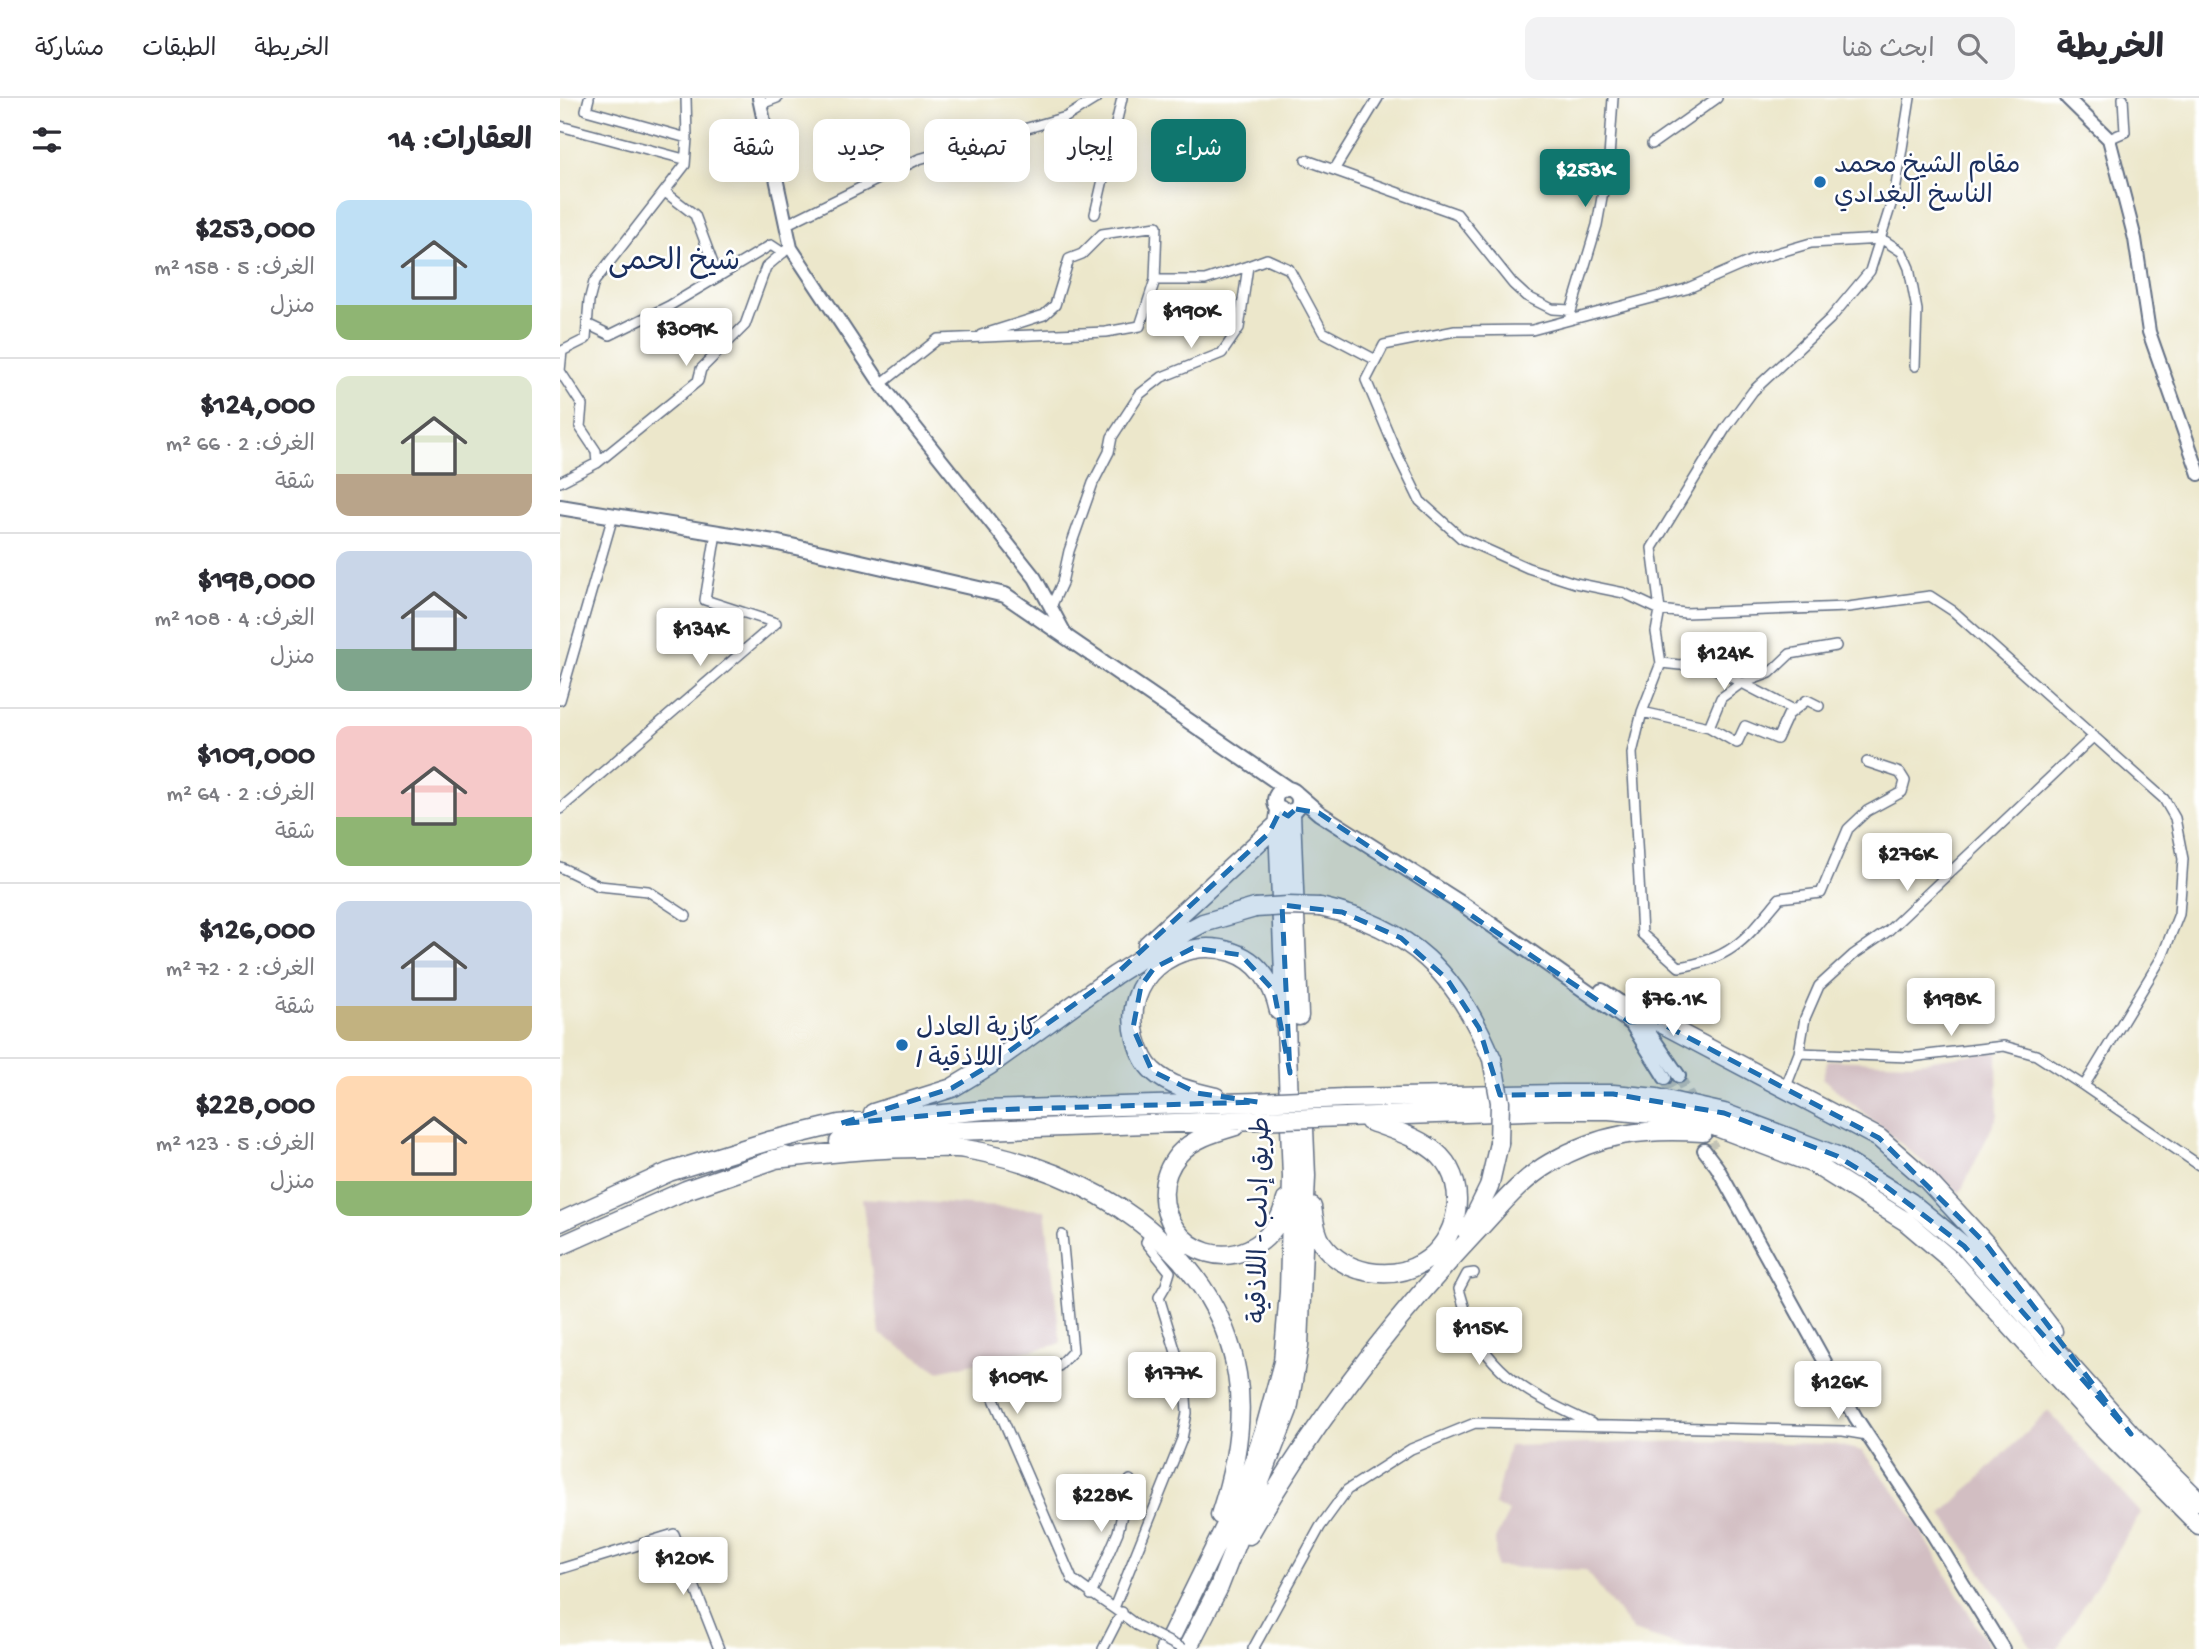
<!DOCTYPE html>
<html lang="ar">
<meta charset="utf-8">
<style>
:root{--surface:#fff;--page:#f2f2f3;--text:#2b2b33;--muted:#7c7c81;--line:#e1e1e2;--accent:#0f766e}
body{margin:0;font-family:"Gochi Hand","Playpen Sans Arabic",sans-serif;background:var(--page);color:var(--text);direction:rtl;height:100vh;display:flex;flex-direction:column;font-size:26px;white-space:nowrap}
*{box-sizing:border-box;margin:0}
p{font-size:23px;color:var(--muted)}
.icon{flex:none;width:38px;height:38px;fill:none;stroke:currentColor;stroke-width:2;stroke-linecap:round;stroke-linejoin:round}
.map{position:relative;flex:1;overflow:hidden;direction:ltr}
.sheet{display:flex;flex-direction:column;background:var(--surface);width:560px}
.sheet>*{flex:none}
.hud{position:absolute;left:21px;top:21px;width:665px;height:63px;direction:rtl;display:flex;gap:14px}
.price{position:absolute;translate:-50% -60px;padding:0 16px;border-radius:7px;background:#fff;color:#222;font-size:23px;line-height:46px;filter:drop-shadow(0 2px 4px #0008)}
.price::after{content:'';position:absolute;left:50%;top:42px;width:21px;height:16px;margin-left:-10px;background:inherit;clip-path:polygon(0 0,100% 0,50% 100%)}
.price.on{background:var(--accent);color:#fff}
ul{padding:0;list-style:none}
li{display:flex;align-items:center;gap:21px;height:175px;padding:0 28px}
li+li{border-top:2px solid var(--line)}
li span{display:grid;place-items:center;flex:none;width:196px;height:140px;border-radius:14px;color:#555}
li>.icon{margin-inline-start:auto}
span .icon{width:84px;height:84px;fill:#fffc;stroke-width:1}
li b{font-size:30px}
h2{display:flex;justify-content:space-between;align-items:center;height:84px;padding:0 28px;font-size:30px}
.tag{padding:0 24px;border-radius:14px;background:var(--surface);box-shadow:0 4px 18px #0003;font-size:24px;line-height:63px}
.tag.on{background:var(--accent);color:#fff}
header{display:flex;align-items:center;gap:42px;box-sizing:border-box;height:98px;padding:0 35px;background:var(--surface);border-bottom:2px solid var(--line)}
header strong{font-size:33px}
nav{display:flex;gap:38px;margin-inline-start:auto;font-size:24px}
.search{width:490px;height:63px;background:var(--page);display:flex;align-items:center;gap:18px;box-sizing:border-box;padding:0 24px;border-radius:14px;color:var(--muted);font-size:26px}
main{display:flex;flex:1;min-height:0}
.map>svg:first-child{display:block}
</style>
<header>
<strong>الخريطة</strong>
<div class="search"><svg class="icon" aria-label="search" viewBox="0 0 24 24"><circle cx="10" cy="10" r="6"/><path d="M15 15l6 6"/></svg>ابحث هنا</div>
<nav><a>الخريطة</a><a>الطبقات</a><a>مشاركة</a></nav>
</header>
<main>
<div class="map">
<svg width="1639" height="1551" viewBox="0 0 1639 1551">
<rect width="100%" height="100%" fill="#fff"/>
<filter id="ink" filterUnits="userSpaceOnUse"><feTurbulence type="fractalNoise" baseFrequency=".0143" numOctaves="2"/><feDisplacementMap in="SourceGraphic" scale="14" xChannelSelector="R" yChannelSelector="G"/><feConvolveMatrix kernelMatrix="1 2 1 2 8 2 1 2 1" color-interpolation-filters="sRGB"/></filter>
<filter id="wash" filterUnits="userSpaceOnUse"><feTurbulence type="fractalNoise" baseFrequency=".00686" numOctaves="4" result="noise"/><feDisplacementMap in="SourceGraphic" scale="28" xChannelSelector="R" yChannelSelector="G"/><feGaussianBlur stdDeviation="1.57" result="paint"/><feColorMatrix in="noise" values="0 0 0 0 0 0 0 0 0 0 0 0 0 0 0 0 0 1.4 0 .05"/><feComposite in="paint" operator="in"/></filter>
<g filter="url(#wash)">
<rect width="100%" height="100%" fill="#ece7cb"/>
<path fill="#d2bec2" d="M 1437,953 L 1438,1017 L 1400,1095 L 1262,980 L 1268,962 L 1350,965 Z
M 302,1100 L 485,1112 L 501,1246 L 378,1273 L 320,1236 Z
M 1488,1313 L 1581,1415 L 1497,1551 L 1473,1551 L 1382,1416 Z
M 1135,1343 L 1272,1346 L 1302,1353 L 1336,1395 L 1357,1426 L 1430,1551 L 1131,1551 L 1073,1533 L 1025,1472 L 936,1469 L 935,1441 L 949,1414 L 934,1407 L 949,1348 Z"/>
</g>
<g filter="url(#ink)">
<g fill="none" stroke-linecap="round" stroke-linejoin="round">
<path stroke="#c2c2b5" stroke-width="12" stroke-dasharray="12 6" stroke-linecap="butt" d="M 1119,978 L 1135,1011
M 1105,980 L 1120,1007
M 1143,1028 L 1153,1050"/>
<g stroke="#646f84" stroke-width="12">
<path id="street" d="M 29,0 L 26,12 L 127,40
M 201,6 L 217,0
M 0,28 L 124,61
M 1549,41 L 1565,34 L 1563,0
M 1092,46 L 1157,0
M 746,62 L 897,116 L 953,186 L 966,198 L 992,211 L 1011,212
M 774,72 L 818,0
M 105,94 L 135,117 L 158,179
M 535,116 L 562,0
M 225,127 L 359,61 L 506,19 L 537,0
M 1010,217 L 1037,127 L 1049,60 L 1053,0
M 27,226 L 50,237 L 109,208 L 211,147 L 223,155
M 421,237 L 484,217 L 495,207 L 509,161 L 522,156 L 542,136 L 597,128 L 595,182
M 1355,268 L 1357,212 L 1349,170 L 1342,154 L 1322,141 L 1251,145 L 1193,162 L 1126,191 L 972,232 L 895,233 L 824,247 L 806,282 L 838,358 L 860,403 L 901,440 L 968,470 L 1015,485 L 1064,495 L 1100,512 L 1125,515 L 1288,509 L 1370,498 L 1393,513 L 1604,701 L 1615,720 L 1623,761 L 1619,816 L 1602,859 L 1524,988 L 1639,1067
M 321,286 L 378,241 L 546,234 L 580,228 L 595,182 L 645,182 L 688,168
M 37,365 L 36,353 L 20,329 L 22,307 L 0,273 L 2,253 L 26,241 L 29,203 L 34,184 L 125,67 L 127,40 L 126,0
M 0,384 L 37,365 L 138,283 L 141,271 L 185,227 L 206,169 L 231,148
M 491,509 L 502,485 L 509,453 L 533,385 L 549,354 L 552,339 L 580,296 L 602,279 L 662,255 L 679,230 L 688,168 L 707,161 L 729,171 L 763,234 L 816,262
M 1101,565 L 1120,567 L 1138,562 L 1234,612
M 0,602 L 53,418
M 1082,614 L 1149,629 L 1177,645 L 1185,628 L 1217,641 L 1228,617 L 1247,602 L 1259,608
M 1149,629 L 1161,600 L 1180,586 L 1210,575 L 1230,556 L 1276,548
M 1307,664 L 1340,675 L 1345,683 L 1342,694 L 1307,713 L 1288,731 L 1261,795 L 1220,800 C 1187,839 1173,861 1119,869 L 1082,836 L 1072,655 L 1082,614 L 1101,565 L 1096,534 L 1100,512 L 1092,450 L 1165,331 L 1193,293 L 1270,221 L 1310,173 L 1335,94 L 1350,0
M 0,711 L 216,525 L 145,502 L 156,435
M 0,769 L 39,788 L 88,793 L 126,818
M 1239,955 L 1350,959 L 1444,948 L 1476,957 L 1524,988
M 1225,991 L 1239,955 L 1245,920 L 1259,888 L 1293,857 L 1328,833 L 1534,638
M 502,1137 L 513,1253 L 499,1268 L 477,1265 L 438,1281 L 431,1294 L 512,1481 C 533,1498 556,1510 576,1527
M 914,1175 L 907,1176 L 899,1191 C 903,1205 907,1220 913,1233 C 937,1282 984,1304 1031,1325
M 0,1471 L 114,1436 L 159,1551
M 531,1497 L 558,1434 L 570,1382
M 554,1510 L 622,1341 L 627,1315 L 625,1284 L 599,1199 L 606,1187 L 610,1174 L 586,1144 L 591,1133
M 543,1551 L 562,1514
M 693,1551 L 760,1429 L 787,1392 L 851,1351 L 915,1325 L 1283,1333 L 1307,1337"/>
</g>
<g stroke="#646f84" stroke-width="16">
<path id="secondary" d="M 199,0 L 231,150 L 321,286 L 475,480 L 507,539
M 1507,0 L 1549,41 L 1575,141 L 1589,234 L 1639,376
M 1080,921 L 1119,978
M 1070,924 L 1105,980
M 1144,1052 L 1157,1069 L 1296,1320 L 1367,1427 L 1443,1551"/>
</g>
<g stroke="#646f84" stroke-width="18">
<path id="primary" d="M 0,409 L 214,444 L 445,497 L 728,691
M715 703a12 12 0 1 1 24 0a12 12 0 1 1-24 0Z
M 737,696 L 759,715 L 905,808 L 1070,924 L 1080,921
M 1042,893 L 1069,911 L 1080,921"/>
</g>
<g stroke="#646f84" stroke-width="21">
<path id="highway" d="M 731,715 L 739,918
M 760,809 C 851,829 897,876 932,961
M 587,847 L 718,726
M 1080,921 L 1095,922 L 1319,1040 L 1366,1081 L 1426,1146 L 1493,1233
M 656,999 C 634,994 610,989 593,973 C 584,965 579,952 576,941 C 560,882 617,836 672,854 C 699,863 713,886 719,913
M 785,1000 L 1002,996 L 1053,996 L 1097,1000 L 1164,1015 L 1277,1058 L 1350,1104 L 1404,1148 L 1571,1336 L 1639,1403
M 313,1015 L 392,990 L 430,967 L 555,877 L 607,844 L 643,825 L 695,810
M 785,1019 L 996,1012 L 1049,1012 L 1104,1017 L 1154,1028 L 1254,1066 L 1345,1123 L 1391,1162 L 1540,1327 L 1639,1427
M 676,1028 C 656,1034 633,1040 619,1056 C 577,1105 629,1178 689,1151 C 710,1141 720,1124 726,1102
M 279,1044 L 339,1035 L 698,1022
M 214,1061 C 265,1056 317,1049 368,1050 C 380,1050 393,1049 405,1051 C 524,1070 655,1147 677,1276 C 685,1323 675,1372 660,1417
M 752,1109 C 754,1120 755,1135 762,1145 C 784,1176 830,1184 862,1165 C 898,1144 910,1089 880,1058 C 862,1040 833,1032 809,1023
M 0,1124 L 109,1074 L 209,1043 L 279,1026 L 425,1012 L 698,1004
M 907,1134 L 929,1089 L 939,1045
M 0,1148 L 126,1092 L 225,1058
M 689,1437 C 751,1329 828,1228 913,1137 C 937,1112 960,1082 990,1065 C 1041,1035 1085,1030 1143,1034
M 605,1551 L 685,1388 L 705,1330 L 723,1264 L 729,1194 L 732,1079 L 718,726 L 720,713
M 627,1551 L 659,1489 L 728,1312 L 739,1248 L 746,1078 L 743,1006"/>
</g>
<use href="#street" stroke="#fff" stroke-width="9"/>
<use href="#secondary" stroke="#fff" stroke-width="12"/>
<use href="#primary" stroke="#fff" stroke-width="14"/>
<use href="#highway" stroke="#fff" stroke-width="18"/>
<g stroke="#646f84" stroke-width="12" stroke-linecap="butt">
<path id="street-bridge" d="M 576,1527 L 623,1551"/>
</g>
<g stroke="#646f84" stroke-width="21" stroke-linecap="butt">
<path id="highway-bridge" d="M 695,810 L 728,808 L 760,809
M 932,961 L 940,1004 L 939,1045
M 698,1004 L 785,1000
M 698,1022 L 785,1019"/>
</g>
<use href="#street-bridge" stroke="#fff" stroke-width="9"/>
<use href="#highway-bridge" stroke="#fff" stroke-width="18"/>
</g>
</g>
<path fill="#1f6fb2" fill-opacity="0.2" stroke="#1f6fb2" stroke-width="5" stroke-dasharray="14 9" stroke-linejoin="round" d="M 736,711 L 759,715 L 1070,924 L 1095,922 L 1319,1040 L 1426,1146 L 1571,1336 L 1404,1148 L 1324,1087 L 1277,1058 L 1164,1015 L 1053,996 L 940,997 L 919,930 L 887,881 L 841,840 L 782,814 L 722,807 L 730,975 L 714,893 L 681,857 L 633,850 L 594,870 L 581,888 L 573,930 L 592,973 L 637,995 L 698,1004 L 425,1012 L 279,1026 L 392,990 L 430,967 L 555,877 L 709,735 L 720,713 L 728,718 Z"/>
<g fill="#1f6fb2" stroke="#fff" stroke-width="2.5">
<circle cx="1260" cy="84" r="7"/>
<circle cx="342" cy="947" r="7"/>
</g>
<g text-anchor="middle" dominant-baseline="central" stroke-width="5" stroke-linejoin="round" paint-order="stroke">
<g font-size="26" fill="#1b2f5e" stroke="#fff" text-anchor="start">
<text x="1274" y="69">مقام الشيخ محمد<tspan x="1274" dy="30">الناسخ البغدادي</tspan></text>
<text x="356" y="932">كازية العادل<tspan x="356" dy="30">/ اللاذقية</tspan></text>
</g>
<g font-size="26" fill="#1b2f5e" stroke="#fff">
<text transform="translate(702 1122) rotate(-89)">طريق إدلب - اللاذقية</text>
</g>
<g font-size="30" fill="#1b2f5e" stroke="#fff">
<text x="114" y="165">شيخ الحمى</text>
</g>
</g>
</svg>
<b class="price on" style="left:1025px;top:111px">$253K</b>
<b class="price" style="left:631px;top:252px">$190K</b>
<b class="price" style="left:126px;top:270px">$309K</b>
<b class="price" style="left:140px;top:570px">$134K</b>
<b class="price" style="left:1164px;top:594px">$124K</b>
<b class="price" style="left:1347px;top:795px">$276K</b>
<b class="price" style="left:1113px;top:940px">$76.1K</b>
<b class="price" style="left:1391px;top:940px">$198K</b>
<b class="price" style="left:919px;top:1269px">$115K</b>
<b class="price" style="left:612px;top:1314px">$177K</b>
<b class="price" style="left:457px;top:1318px">$109K</b>
<b class="price" style="left:1278px;top:1323px">$126K</b>
<b class="price" style="left:541px;top:1436px">$228K</b>
<b class="price" style="left:123px;top:1499px">$120K</b>
<div class="hud">
<a class="tag on">شراء</a>
<a class="tag">إيجار</a>
<a class="tag">تصفية</a>
<a class="tag">جديد</a>
<a class="tag">شقة</a>
</div>
</div>
<section class="sheet">
<h2>العقارات: 14<svg class="icon" aria-label="filters" viewBox="0 0 24 24"><path d="M4 7h16M4 17h16"/><circle cx="9" cy="7" r="2"/><circle cx="15" cy="17" r="2"/></svg></h2>
<ul>
<li><span style="background:linear-gradient(#bfe0f5 75%,#8fb573 0)"><svg class="icon" aria-label="home" viewBox="0 0 24 24"><path d="M3 11l9-7 9 7M6 9v11h12V9"/></svg></span><div><b>$253,000</b><p>الغرف: 5 · 158 m²</p><p>منزل</p></div></li>
<li><span style="background:linear-gradient(#dfe7d0 70%,#b9a48a 0)"><svg class="icon" aria-label="home" viewBox="0 0 24 24"><path d="M3 11l9-7 9 7M6 9v11h12V9"/></svg></span><div><b>$124,000</b><p>الغرف: 2 · 66 m²</p><p>شقة</p></div></li>
<li><span style="background:linear-gradient(#c9d6e8 70%,#7fa58c 0)"><svg class="icon" aria-label="home" viewBox="0 0 24 24"><path d="M3 11l9-7 9 7M6 9v11h12V9"/></svg></span><div><b>$198,000</b><p>الغرف: 4 · 108 m²</p><p>منزل</p></div></li>
<li><span style="background:linear-gradient(#f6c9c9 65%,#8fb573 0)"><svg class="icon" aria-label="home" viewBox="0 0 24 24"><path d="M3 11l9-7 9 7M6 9v11h12V9"/></svg></span><div><b>$109,000</b><p>الغرف: 2 · 64 m²</p><p>شقة</p></div></li>
<li><span style="background:linear-gradient(#c9d6e8 75%,#c2b280 0)"><svg class="icon" aria-label="home" viewBox="0 0 24 24"><path d="M3 11l9-7 9 7M6 9v11h12V9"/></svg></span><div><b>$126,000</b><p>الغرف: 2 · 72 m²</p><p>شقة</p></div></li>
<li><span style="background:linear-gradient(#ffd9b3 75%,#8fb573 0)"><svg class="icon" aria-label="home" viewBox="0 0 24 24"><path d="M3 11l9-7 9 7M6 9v11h12V9"/></svg></span><div><b>$228,000</b><p>الغرف: 5 · 123 m²</p><p>منزل</p></div></li>
</ul>
</section>
</main>
